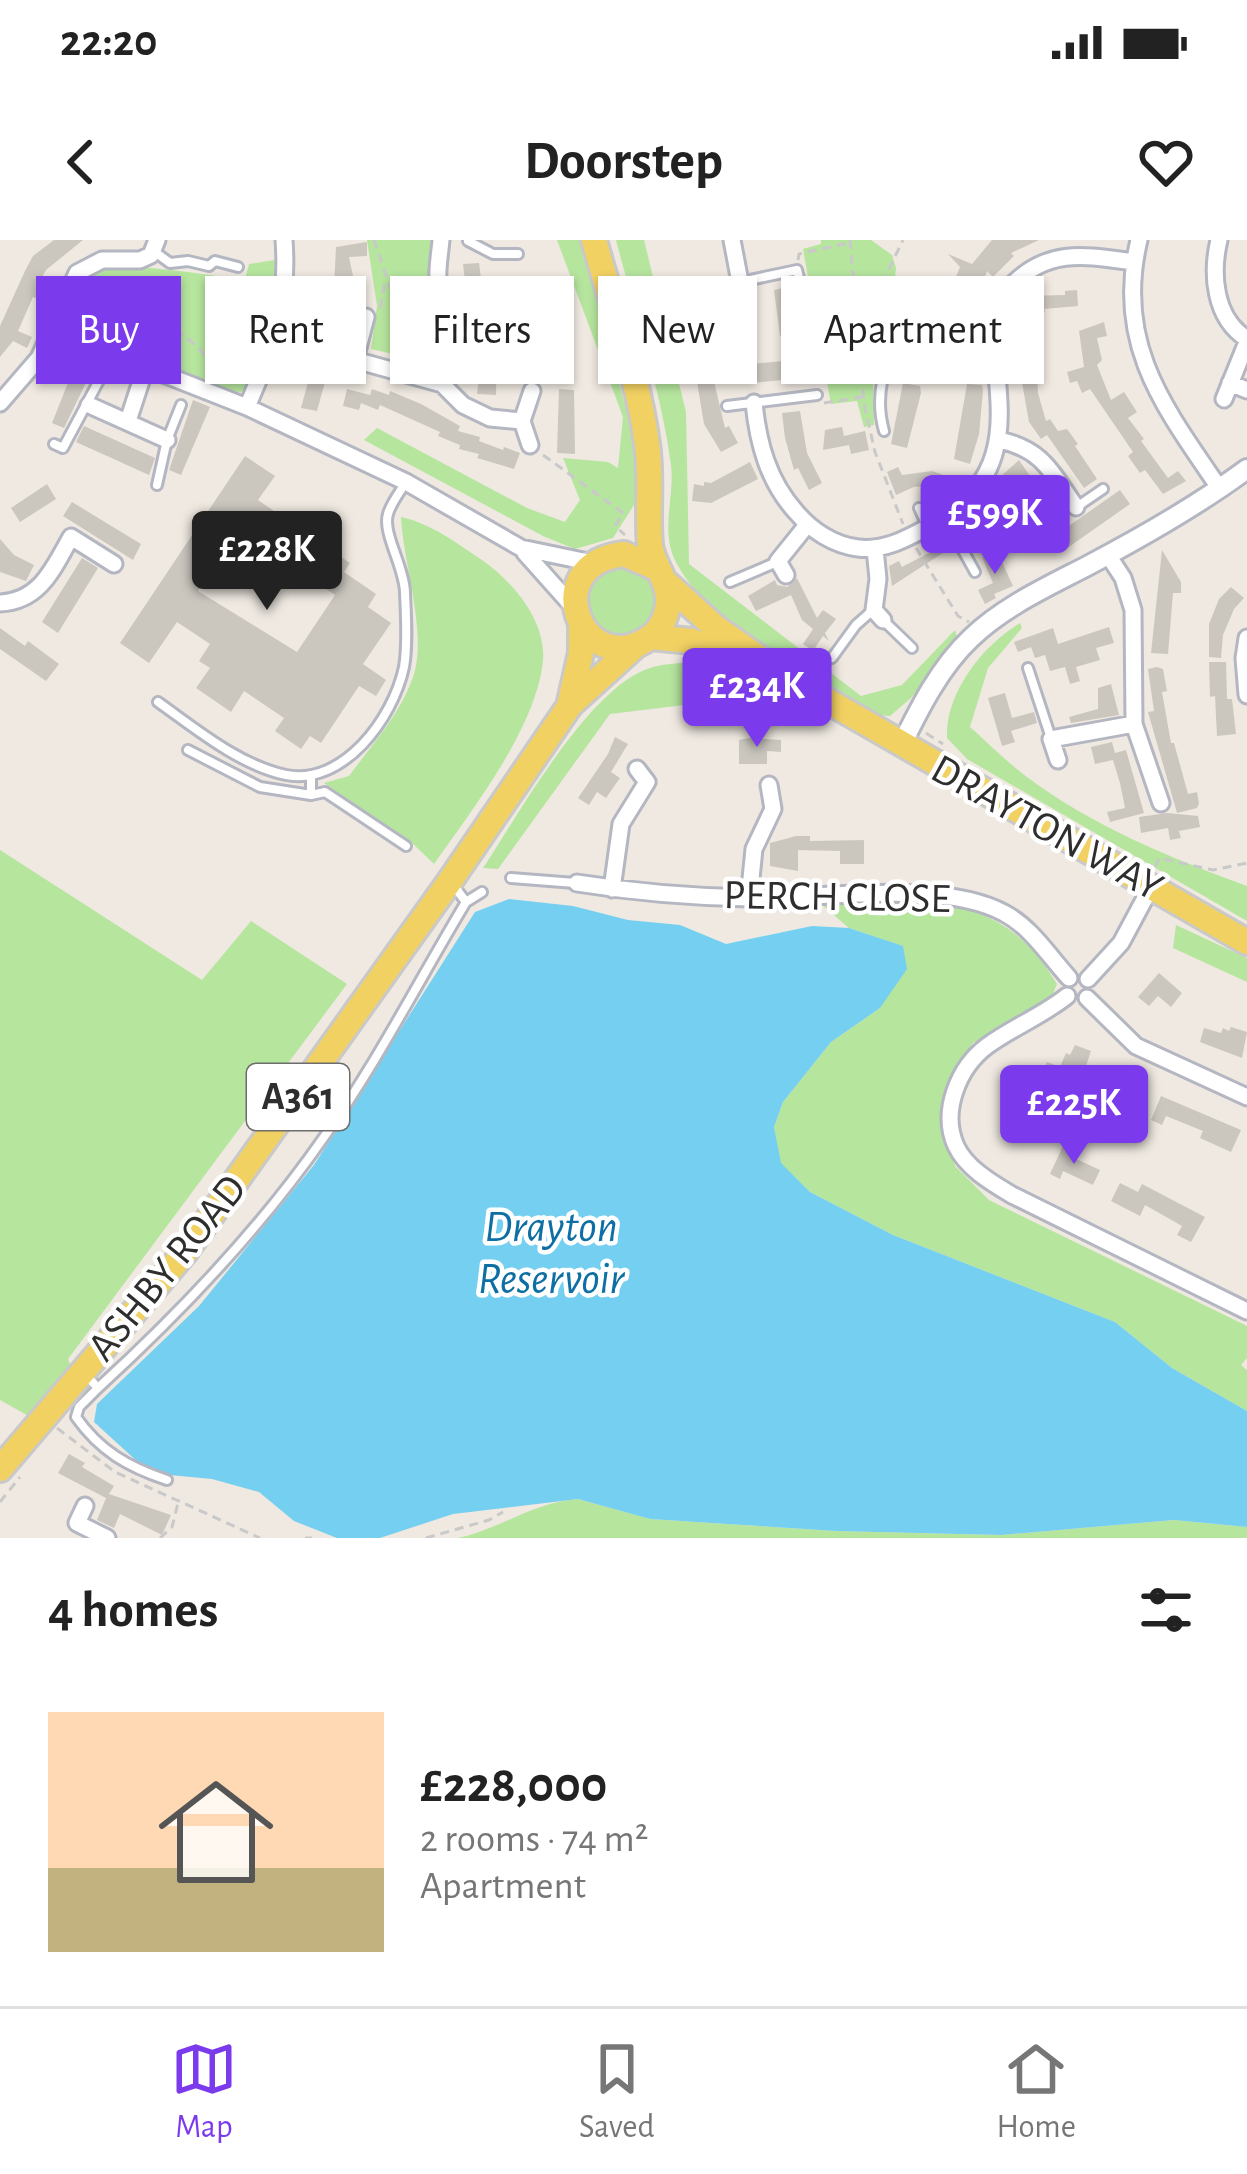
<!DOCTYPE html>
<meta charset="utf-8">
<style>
:root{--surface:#fff;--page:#f6f6f6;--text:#222;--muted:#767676;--line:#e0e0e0;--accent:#7c3aed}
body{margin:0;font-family:"Alegreya Sans",sans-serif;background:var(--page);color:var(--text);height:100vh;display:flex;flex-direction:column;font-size:45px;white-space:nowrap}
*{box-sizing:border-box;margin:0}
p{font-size:39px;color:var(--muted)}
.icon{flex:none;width:66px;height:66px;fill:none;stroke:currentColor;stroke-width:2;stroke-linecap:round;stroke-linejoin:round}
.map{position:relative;height:1298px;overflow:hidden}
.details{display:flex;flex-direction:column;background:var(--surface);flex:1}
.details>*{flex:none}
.top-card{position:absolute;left:36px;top:36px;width:1176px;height:108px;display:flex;gap:24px}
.price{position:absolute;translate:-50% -102px;padding:0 27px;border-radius:12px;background:var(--accent);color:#fff;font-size:39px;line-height:78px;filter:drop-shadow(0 3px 6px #0008)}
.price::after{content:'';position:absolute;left:50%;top:72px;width:36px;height:27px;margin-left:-18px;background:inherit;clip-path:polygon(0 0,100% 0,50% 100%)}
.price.current{background:#222;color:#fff}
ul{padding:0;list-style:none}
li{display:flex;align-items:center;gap:36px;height:300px;padding:0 48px}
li+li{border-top:3px solid var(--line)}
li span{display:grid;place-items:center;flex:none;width:336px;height:240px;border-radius:0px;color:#555}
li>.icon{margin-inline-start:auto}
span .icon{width:144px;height:144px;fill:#fffc;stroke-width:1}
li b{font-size:51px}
h2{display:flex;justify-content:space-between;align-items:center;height:144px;padding:0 48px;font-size:51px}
.tag{padding:0 42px;border-radius:0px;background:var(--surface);box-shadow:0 3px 9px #0004;font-size:42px;line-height:108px}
.tag.current{background:var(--accent);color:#fff}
.status{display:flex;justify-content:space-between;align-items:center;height:84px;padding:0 60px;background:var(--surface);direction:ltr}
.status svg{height:33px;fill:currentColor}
header{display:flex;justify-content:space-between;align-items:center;height:156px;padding:0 48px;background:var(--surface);font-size:54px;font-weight:700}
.tab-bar{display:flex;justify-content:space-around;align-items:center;height:168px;border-top:3px solid var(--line);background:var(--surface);font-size:33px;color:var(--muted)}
.tab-bar a{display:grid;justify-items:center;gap:6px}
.tab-bar .current{color:var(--accent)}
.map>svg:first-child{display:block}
</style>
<div class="status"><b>22:20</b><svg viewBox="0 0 49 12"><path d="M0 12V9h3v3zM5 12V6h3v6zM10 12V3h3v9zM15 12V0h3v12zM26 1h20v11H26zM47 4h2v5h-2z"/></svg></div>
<header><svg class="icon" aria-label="back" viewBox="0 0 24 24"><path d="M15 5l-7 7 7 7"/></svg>Doorstep<svg class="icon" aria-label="heart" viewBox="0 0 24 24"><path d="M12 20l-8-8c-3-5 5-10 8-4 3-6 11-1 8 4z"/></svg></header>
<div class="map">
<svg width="1247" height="1298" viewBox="0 0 1247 1298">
<rect width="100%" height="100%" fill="#efe9e1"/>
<path fill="#b6e59e" d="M 367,0 L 431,0 L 428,36 L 447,114 L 441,125 L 371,109 L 377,66 Z
M 557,0 L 582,0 L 640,223 L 634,265 L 613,298 L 575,309 L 543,296 L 364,200 L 377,188 L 527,268 L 565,282 L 580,260 L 563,218 L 608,222 L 618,228 L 623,177 Z
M 616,0 L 644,0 L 686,172 L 689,324 L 861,456 L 902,445 L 955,390 L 958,400 L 911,458 L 890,476 L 874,475 C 814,437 711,388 677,324 C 659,292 675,259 671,225 C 661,149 635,74 616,0 Z
M 821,0 L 871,0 L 892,15 L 896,28 L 892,66 L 880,75 L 888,87 L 887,101 L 880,112 L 873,138 L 874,185 L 864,187 L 857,161 L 831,164 L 803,9 L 821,4 Z
M 281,19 C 279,59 271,122 241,152 L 228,151 L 66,86 C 66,66 77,35 98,29 C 130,21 209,36 245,39 L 249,24 Z
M 401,277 C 432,284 455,302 482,320 C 512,341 546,380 543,420 C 537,487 472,570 434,624 L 412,603 L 324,543 L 349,536 C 372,505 402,472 414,434 C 427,391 403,322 401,277 Z
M586 361a36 36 0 1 1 72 0a36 36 0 1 1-72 0Z
M 1020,383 L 1022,388 L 988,428 L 970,487 C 989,504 1007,522 1027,537 C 1090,585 1173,619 1247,646 L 1247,681 L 967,519 L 947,498 C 945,453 983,405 1020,383 Z
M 687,422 L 726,434 L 758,456 L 610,474 L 498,629 L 483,628 C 519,574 589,447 650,428 C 661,424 675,424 687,422 Z
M 0,610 L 202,740 L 251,681 L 347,744 L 68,1119 L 73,1131 L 34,1179 L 0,1160 Z
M 920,659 C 985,669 1022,686 1057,744 L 1050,761 L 973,803 L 954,831 L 941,876 L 955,926 L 989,960 L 1247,1086 L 1247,1118 L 1241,1125 L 1247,1130 L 1247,1171 L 1172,1128 L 1115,1082 L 893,995 L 810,952 L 780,923 L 774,887 L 783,862 L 831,802 L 880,768 L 902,706 L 849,688 L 821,664 Z
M 1176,685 L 1247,718 L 1247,742 L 1173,708 Z
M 578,1259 L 650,1279 L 836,1291 L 1001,1295 L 1174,1280 L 1247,1287 L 1247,1298 L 458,1298 C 503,1288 530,1263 578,1259 Z"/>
<path fill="#75cff0" d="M 509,659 L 573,666 L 628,680 L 680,685 L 726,704 L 812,686 L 849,688 L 903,706 L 907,729 L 880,768 L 831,802 L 783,862 L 774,887 L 781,923 L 810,952 L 893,995 L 1115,1082 L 1172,1128 L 1247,1171 L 1247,1287 L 1174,1280 L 1001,1295 L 836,1291 L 650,1279 L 578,1259 L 453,1274 L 380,1298 L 337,1298 L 294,1281 L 259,1252 L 212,1239 L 159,1234 L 140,1224 L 94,1182 L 97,1164 L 199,1066 L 314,925 L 475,672 Z"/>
<path fill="#cbc7bf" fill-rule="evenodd" d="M 54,0 L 83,0 L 46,30 L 37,46 L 50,51 L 45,62 L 33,57 L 18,91 L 32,97 L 27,108 L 13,101 L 0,117 L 0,86 L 25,31 L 33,16 Z
M 992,0 L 1039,0 L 1011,13 L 1014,16 L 993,37 L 987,31 L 977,61 L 988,64 L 984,75 L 945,64 L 960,27 L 948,14 L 972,24 Z
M 367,2 L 367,16 L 349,17 L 353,36 L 349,55 L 317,171 L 301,168 L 334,46 L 336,7 Z
M 479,23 L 485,69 L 492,68 L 492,91 L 497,91 L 496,155 L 477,154 L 483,108 L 479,108 L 480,86 L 475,86 L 474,66 L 468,66 L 463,24 Z
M 793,46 L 799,92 L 780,96 L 774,50 Z
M 1077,50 L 1078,66 L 1044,69 L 1045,72 L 1029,76 L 1025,56 L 1065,55 L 1065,51 Z
M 745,63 L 749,82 L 672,97 L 669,78 Z
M 1104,82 L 1107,96 L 1097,98 L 1102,120 L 1097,125 L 1111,160 L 1124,152 L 1137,172 L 1128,178 L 1144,199 L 1141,201 L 1168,238 L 1178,231 L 1186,241 L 1163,254 L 1145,230 L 1140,233 L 1128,216 L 1133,212 L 1090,149 L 1082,153 L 1077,141 L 1070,143 L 1067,132 L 1084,127 L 1079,91 Z
M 566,93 L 573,113 L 539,124 L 537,119 L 533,121 L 528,107 Z
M 1035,94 L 1038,153 L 1046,181 L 1050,179 L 1058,191 L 1067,189 L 1078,204 L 1075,206 L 1097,239 L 1084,248 L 1047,195 L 1041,199 L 1029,182 L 1018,120 L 1023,119 L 1019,100 Z
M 982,100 L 984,125 L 945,129 L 944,124 L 905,126 L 903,110 L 939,106 L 939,113 L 971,110 L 970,102 Z
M 707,112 L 725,188 L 729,186 L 738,203 L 721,212 L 704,184 L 698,148 L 695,113 Z
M 800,114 L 801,120 L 822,117 L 825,136 L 807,138 L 806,133 L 781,136 L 782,140 L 742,144 L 740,125 L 783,121 L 782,117 Z
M 79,115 L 96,122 L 64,188 L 52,183 Z
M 903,143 L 920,146 L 921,153 L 907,208 L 891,204 Z
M 967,144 L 982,145 L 983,151 L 979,194 L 970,224 L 954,219 Z
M 347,149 L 370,155 L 372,149 L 389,155 L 390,151 L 421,164 L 460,186 L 458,191 L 480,197 L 479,201 L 503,210 L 504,207 L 520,213 L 514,229 L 477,218 L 479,214 L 459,209 L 460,205 L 438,196 L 440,192 L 380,165 L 378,170 L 361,163 L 359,170 L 343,166 Z
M 559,149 L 574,150 L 575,214 L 557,213 Z
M 193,160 L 210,167 L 181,235 L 169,230 Z
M 800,171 L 807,213 L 822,243 L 809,250 L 798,228 L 794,230 L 785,198 L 782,173 Z
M 84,186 L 155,218 L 149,235 L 76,202 Z
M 842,187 L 844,196 L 865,191 L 869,210 L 851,214 L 849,205 L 823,210 L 825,190 Z
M 245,216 L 275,236 L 258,260 L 350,323 L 344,332 L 376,354 L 368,367 L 391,383 L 363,424 L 386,440 L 376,456 L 359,446 L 321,503 L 310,496 L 301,509 L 275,491 L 284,478 L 244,451 L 231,472 L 196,448 L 210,428 L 199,421 L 210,404 L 177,382 L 149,423 L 120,403 ZM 238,290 L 335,355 L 297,412 L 198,351 Z
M 1019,220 L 1030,236 L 1021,242 L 1025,247 L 1005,262 L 992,244 Z
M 750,222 L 758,239 L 711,263 L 692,261 L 694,244 L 704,246 L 704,242 L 711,243 Z
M 898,227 L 902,235 L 932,231 L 960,241 L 955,242 L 950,257 L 943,262 L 936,260 L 941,245 L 914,247 L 896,255 L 887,232 Z
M 47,244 L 56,259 L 20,282 L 11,268 Z
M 1120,250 L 1130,264 L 1063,311 L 1053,297 Z
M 998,255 L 1007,268 L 965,297 L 959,282 Z
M 72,262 L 141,304 L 133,320 L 63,276 Z
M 945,294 L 952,307 L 892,346 L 889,326 L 899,321 L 902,327 L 936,309 L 932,301 Z
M 0,299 L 14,315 L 34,325 L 26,341 L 0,332 Z
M 1162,310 L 1181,342 L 1181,353 L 1173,353 L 1168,414 L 1151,413 Z
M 997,311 L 1013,346 L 994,354 L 996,358 L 985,364 L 978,350 L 993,343 L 982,317 Z
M 82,318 L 98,328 L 58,393 L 42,382 Z
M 797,338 L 817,378 L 823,370 L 836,379 L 825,393 L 829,401 L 823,396 L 813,411 L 803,404 L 813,389 L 802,380 L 791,355 L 756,371 L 748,356 L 775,340 L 777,345 L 787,347 Z
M 1231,347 L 1244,358 L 1234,369 L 1223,395 L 1221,418 L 1209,417 L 1209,384 L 1219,359 Z
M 1109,387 L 1114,403 L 1096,408 L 1100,420 L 1076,427 L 1080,441 L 1070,444 L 1065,427 L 1050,431 L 1045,415 L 1035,418 L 1031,407 L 1018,412 L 1014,402 L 1053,388 L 1058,404 Z
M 0,388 L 25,406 L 28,401 L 59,424 L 46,441 L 0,409 Z
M 1209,422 L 1226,422 L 1227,459 L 1232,459 L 1236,494 L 1217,496 L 1215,456 L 1210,457 Z
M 1157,427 L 1163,429 L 1167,451 L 1162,452 L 1171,503 L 1174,503 L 1188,554 L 1197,552 L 1199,563 L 1197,568 L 1177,573 L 1148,472 L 1154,471 L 1148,429 Z
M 1111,444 L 1119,475 L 1071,483 L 1069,477 L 1098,469 L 1098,448 Z
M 1005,453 L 1012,478 L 1034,472 L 1037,483 L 1011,491 L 1015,502 L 1002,506 L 988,458 Z
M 615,497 L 628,504 L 611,532 L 620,538 L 606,558 L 597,552 L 589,565 L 578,558 L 608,514 Z
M 749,498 L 781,500 L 781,512 L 767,511 L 767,524 L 739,524 L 739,500 Z
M 1112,502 L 1115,513 L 1126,510 L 1144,573 L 1110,582 L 1107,572 L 1125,568 L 1120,543 L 1113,520 L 1095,524 L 1091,507 Z
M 1167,573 L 1198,576 L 1200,587 L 1179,591 L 1181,598 L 1170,600 L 1168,588 L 1141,593 L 1139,577 Z
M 796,596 L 810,596 L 810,601 L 864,600 L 864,624 L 840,624 L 840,611 L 798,610 L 798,631 L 770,626 L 770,603 Z
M 1159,733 L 1182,753 L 1171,767 L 1158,756 L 1149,766 L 1138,757 Z
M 1231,787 L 1247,792 L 1242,818 L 1200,802 L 1204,788 L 1221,793 L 1223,788 L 1229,791 Z
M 1075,805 L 1091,811 L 1082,838 L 1103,850 L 1118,828 L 1145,846 L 1129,869 L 1104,852 L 1098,863 L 1041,837 L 1047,822 L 1060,827 L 1066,813 L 1070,815 Z
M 1161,856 L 1241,890 L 1231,912 L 1200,898 L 1203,891 L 1166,876 L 1162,885 L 1151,880 Z
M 1063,906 L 1077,912 L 1074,918 L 1100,930 L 1093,945 L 1063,931 L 1060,939 L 1050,934 Z
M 1120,943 L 1138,952 L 1142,944 L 1205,977 L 1191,1002 L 1177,995 L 1182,986 L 1145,965 L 1140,976 L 1111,961 Z
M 69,1214 L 85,1223 L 82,1227 L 114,1246 L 109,1254 L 171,1275 L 162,1295 L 120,1274 L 114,1288 L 97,1280 L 106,1258 L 58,1233 Z"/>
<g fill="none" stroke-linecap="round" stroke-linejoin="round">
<g stroke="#b4b7c1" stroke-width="14">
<path id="service" d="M 468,1 L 493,14 L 518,14
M 155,12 L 170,23 L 188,21 L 209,26 L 215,21 L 238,27
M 684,54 L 797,30 L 810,81
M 727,166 L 817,155
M 884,191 C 874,156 884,124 900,94
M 54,204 L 63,208 L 103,133
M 157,245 L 167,200 L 181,165
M 1078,266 L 1103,249
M 919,268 L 927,286
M 945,278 L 975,332
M 730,342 L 777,322
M 884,381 L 912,408
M 832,418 L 856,385 L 873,370
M 1028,428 L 1051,498
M 158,462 C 196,489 239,525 286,535 C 343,546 393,479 404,427 C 408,405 406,376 405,353 C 405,328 382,293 388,274 C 391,263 400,252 406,242
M 188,510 L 260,547 L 311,555 L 311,536
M 311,555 L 325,552 L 406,606
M 511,638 L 575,643
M 466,662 L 482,652
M 85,1134 L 98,1148 C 181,1072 260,989 324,897 C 377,823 419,740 466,662 L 451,642
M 98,1148 L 79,1167 L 76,1177 C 100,1211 128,1227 167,1240"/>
</g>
<g stroke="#b4b7c1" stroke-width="21">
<path id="minor" d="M 441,0 C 440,13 437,27 438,40 C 442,76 474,115 442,144
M 732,0 L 740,42
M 1139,0 C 1114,104 1164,167 1220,249
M 1219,0 C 1211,34 1214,78 1247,99
M 366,77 L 355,120 L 442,144 L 463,165 L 490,178 L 522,181 L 530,205
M 54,91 L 247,167 L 406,242 L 521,308 L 593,323
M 901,93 L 996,86
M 1230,143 L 1247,150
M 1224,159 L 1247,102
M 0,163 L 39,118 L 77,33 L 102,20 L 140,20 L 151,15 L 157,0
M 754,163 C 758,203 768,241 796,272 C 812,291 834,305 858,308 C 884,311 906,299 928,287 C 1059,218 958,102 1013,44 C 1050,7 1088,16 1134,22
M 89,165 L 167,200
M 247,167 C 273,106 289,68 284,0
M 128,181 L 146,126
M 522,181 L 532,151
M 999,200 C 1043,209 1052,233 1076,267
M 875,309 L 878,339 L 874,370 L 883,380
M 525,313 L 575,369
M 786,335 L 778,321 L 807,285
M 0,363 C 40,361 53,329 71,297 L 114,324
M 1247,398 L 1244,418 L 1247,455
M 1134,484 L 1161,563
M 1058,520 L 1051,499 L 1134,484 L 1133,370 L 1123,338 L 1108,315
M 577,643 C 633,652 693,657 750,658 C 822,659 942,639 1004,673 C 1031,687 1049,716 1069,738
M 612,649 L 621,584 L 647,542 L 637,529
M 749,658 L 754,609 L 773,569 L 769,545
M 1088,739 L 1121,703 L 1151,647
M 1067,756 C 1042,776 1013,787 987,806 C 959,827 940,871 956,906 C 966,928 992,943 1012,955 L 1247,1071
M 1087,758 L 1136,806 L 1247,857
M 85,1266 L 77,1283 L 107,1298"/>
</g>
<g stroke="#b4b7c1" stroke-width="24">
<path id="tertiary" d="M 901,506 C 919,469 940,427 971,398 C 1004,366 1049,346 1089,325 C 1144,296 1197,266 1247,229"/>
</g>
<g stroke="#c9c9c9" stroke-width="30">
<path id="primary" d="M 594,0 C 612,67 638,135 647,204 C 652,237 647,271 650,305 C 653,326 670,342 668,364 C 666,380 658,394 644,401 C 581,437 537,324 624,314 L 654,327
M 664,341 L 715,387 L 786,437 L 1247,702
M 651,397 L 692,401 L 745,420
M 570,462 L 581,413 L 581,385
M 0,1229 L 185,1012 L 450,641 L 570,465 L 635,406"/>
</g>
<path stroke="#c9c9c9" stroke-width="3" stroke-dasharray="9 6" stroke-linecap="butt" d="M 374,0 C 388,42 403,93 441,118
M 850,0 L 864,164 L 875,212 L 903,284
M 798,20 L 799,14 L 848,3
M 380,68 L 385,42
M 861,80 L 872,79 L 891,70 L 883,41 L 903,0
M 74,81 C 121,58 200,87 217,137
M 232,144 L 262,83
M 824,163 L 862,157
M 543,215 L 623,273 L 615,286 L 625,295
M 916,308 L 958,376 L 969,382
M 926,493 L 943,504
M 1155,627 L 1159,618 L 1213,630 L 1247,623
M 57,1188 L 115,1232 L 260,1298
M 0,1262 L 20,1237
M 160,1298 L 172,1287 L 179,1259
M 305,1298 L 312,1298
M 426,1298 L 489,1280 L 503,1272"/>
<use href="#service" stroke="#fff" stroke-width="8"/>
<use href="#minor" stroke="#fff" stroke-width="15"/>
<use href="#tertiary" stroke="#fff" stroke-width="18"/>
<use href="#primary" stroke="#f2d163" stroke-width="24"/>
</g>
<g text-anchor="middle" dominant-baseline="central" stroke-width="9" stroke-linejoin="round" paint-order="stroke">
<rect fill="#fff" stroke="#6d6d6d" stroke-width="3" x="247" y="824" width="102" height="66" rx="9"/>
<g font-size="39" font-weight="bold" fill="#2e2e2e">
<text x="298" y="857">A361</text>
</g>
<g font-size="42" fill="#2e2e2e" stroke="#fff">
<text transform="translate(1047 588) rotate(29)">DRAYTON WAY</text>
<text transform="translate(837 657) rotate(1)">PERCH CLOSE</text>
<text transform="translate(167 1028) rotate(-51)">ASHBY ROAD</text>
</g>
<g font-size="45" font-style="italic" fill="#0d6fa3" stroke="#fff">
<text x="551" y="987">Drayton<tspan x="551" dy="52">Reservoir</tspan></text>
</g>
</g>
</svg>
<b class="price" style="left:995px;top:337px">£599K</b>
<b class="price current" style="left:267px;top:373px">£228K</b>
<b class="price" style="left:757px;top:510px">£234K</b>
<b class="price" style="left:1074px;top:927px">£225K</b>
<div class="top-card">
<a class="tag current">Buy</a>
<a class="tag">Rent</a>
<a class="tag">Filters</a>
<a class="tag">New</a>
<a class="tag">Apartment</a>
</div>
</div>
<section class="details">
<h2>4 homes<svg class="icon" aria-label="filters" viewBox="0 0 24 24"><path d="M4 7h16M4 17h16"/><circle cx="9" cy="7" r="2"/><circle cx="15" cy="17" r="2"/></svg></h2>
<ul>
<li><span style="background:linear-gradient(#ffd9b3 65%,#c2b280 0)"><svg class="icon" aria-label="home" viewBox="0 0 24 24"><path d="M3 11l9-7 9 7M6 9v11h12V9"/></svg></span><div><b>£228,000</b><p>2 rooms · 74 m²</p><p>Apartment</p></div></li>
</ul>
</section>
<nav class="tab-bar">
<a class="current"><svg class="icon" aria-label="map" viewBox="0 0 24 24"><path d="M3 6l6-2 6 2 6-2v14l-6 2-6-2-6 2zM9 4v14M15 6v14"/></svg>Map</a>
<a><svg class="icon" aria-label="saved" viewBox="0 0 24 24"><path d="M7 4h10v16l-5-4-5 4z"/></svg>Saved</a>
<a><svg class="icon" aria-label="home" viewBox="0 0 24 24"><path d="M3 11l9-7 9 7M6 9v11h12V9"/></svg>Home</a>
</nav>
